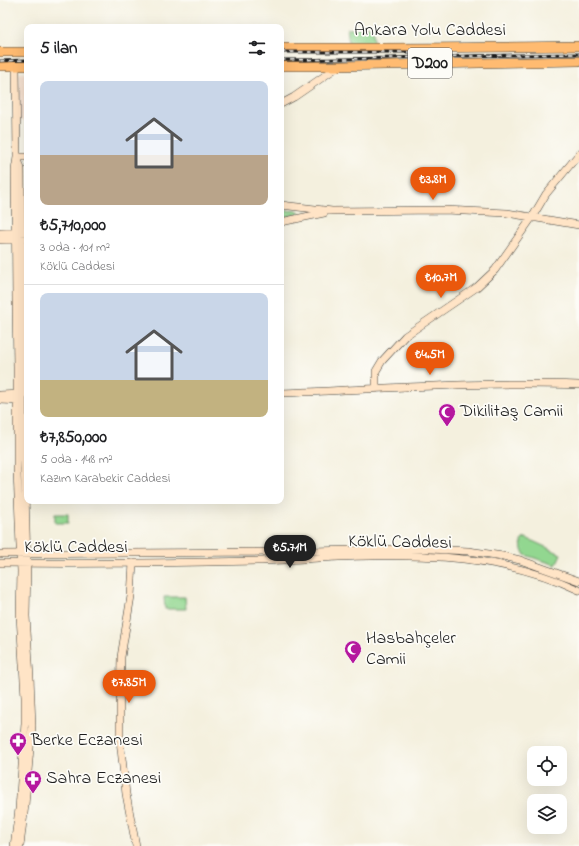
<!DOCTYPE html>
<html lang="tr">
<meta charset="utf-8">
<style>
:root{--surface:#fff;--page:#f2f2f2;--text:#202124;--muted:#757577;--line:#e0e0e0;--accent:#ea580c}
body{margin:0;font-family:"Indie Flower",sans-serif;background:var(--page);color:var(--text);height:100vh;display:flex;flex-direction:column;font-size:15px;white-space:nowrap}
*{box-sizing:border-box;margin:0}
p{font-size:13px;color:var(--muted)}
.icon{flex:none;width:22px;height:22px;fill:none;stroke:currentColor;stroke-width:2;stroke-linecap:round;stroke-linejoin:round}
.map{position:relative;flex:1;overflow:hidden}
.sheet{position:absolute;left:24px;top:24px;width:260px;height:480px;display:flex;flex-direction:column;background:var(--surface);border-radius:8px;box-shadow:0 4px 16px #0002}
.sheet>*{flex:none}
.tools{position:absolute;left:527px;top:746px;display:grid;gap:8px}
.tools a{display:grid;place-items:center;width:40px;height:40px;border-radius:8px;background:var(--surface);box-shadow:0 4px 16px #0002;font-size:20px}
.price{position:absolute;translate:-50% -34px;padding:0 9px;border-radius:14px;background:var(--accent);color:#fff;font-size:13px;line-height:26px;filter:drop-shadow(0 1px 2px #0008)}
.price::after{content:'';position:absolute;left:50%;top:24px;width:12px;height:9px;margin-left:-6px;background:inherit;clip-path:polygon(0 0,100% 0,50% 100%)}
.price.current{background:#222;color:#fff}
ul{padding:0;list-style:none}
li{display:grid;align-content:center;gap:8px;height:212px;padding:0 16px}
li+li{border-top:1px solid var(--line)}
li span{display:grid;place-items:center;height:124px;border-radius:8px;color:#555}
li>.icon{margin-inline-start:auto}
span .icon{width:72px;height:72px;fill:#fffc;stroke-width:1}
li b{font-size:17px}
h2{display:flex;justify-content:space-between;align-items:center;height:48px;padding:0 16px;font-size:17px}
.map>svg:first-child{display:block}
</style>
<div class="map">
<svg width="579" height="846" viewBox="0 0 579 846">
<rect width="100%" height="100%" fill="#fdfcf7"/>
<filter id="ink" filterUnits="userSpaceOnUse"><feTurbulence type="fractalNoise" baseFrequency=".025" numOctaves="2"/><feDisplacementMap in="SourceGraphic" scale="8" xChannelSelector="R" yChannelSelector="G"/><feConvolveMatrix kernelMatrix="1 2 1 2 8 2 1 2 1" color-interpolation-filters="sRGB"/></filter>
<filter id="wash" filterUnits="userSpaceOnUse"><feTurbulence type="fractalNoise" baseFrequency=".012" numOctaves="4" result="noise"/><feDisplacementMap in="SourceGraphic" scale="16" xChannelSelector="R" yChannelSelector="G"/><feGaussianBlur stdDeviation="0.9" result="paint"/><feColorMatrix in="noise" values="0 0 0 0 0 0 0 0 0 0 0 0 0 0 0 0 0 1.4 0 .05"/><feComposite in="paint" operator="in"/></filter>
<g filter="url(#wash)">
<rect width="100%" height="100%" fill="#f4f0de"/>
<path fill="#f2d4be" d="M 19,73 L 27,73 L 27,121 L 17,121 Z"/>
<path fill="#92d790" stroke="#577a56" d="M 373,27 L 373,45 L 349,45 L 347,28 Z
M 281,210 L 299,211 L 299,214 L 281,218 Z
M 55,514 L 68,514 L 68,523 L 55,523 Z
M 526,538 L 561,554 L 556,565 L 525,555 L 522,550 L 521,541 L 523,539 Z
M 164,597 L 185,597 L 186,609 L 165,609 Z"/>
</g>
<g filter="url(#ink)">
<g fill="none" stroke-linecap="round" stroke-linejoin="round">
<g stroke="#3c3c39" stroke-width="8">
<path id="secondary" d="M 281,104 L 294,97 L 339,66
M 17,157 L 27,157
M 18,159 L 21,169 L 23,425 L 27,563 L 26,616 L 30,677 L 32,726 L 25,805 L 20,846
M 281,205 L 332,211 L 445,210 L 507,213 L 579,225
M 281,222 L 324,213
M 0,233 L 27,232
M 0,240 L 27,239
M 376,389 L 376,371 L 382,361 L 405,336 L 477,287 L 495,270 L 533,216 L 546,194 L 579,154
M 281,393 C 381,389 479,381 579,385
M 0,395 L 21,394
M 0,400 L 22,401
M 0,554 L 270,552 L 395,549 L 430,549 L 468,551 L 503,556 L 520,560 L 579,581
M 0,563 C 86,564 172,563 257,561 C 368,557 475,542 579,590
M 133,563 L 131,596 L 121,657 L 120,704 L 120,740 L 126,794 L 136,846
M 14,846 L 19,809 L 25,723 L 25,697 L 20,616 L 21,571 L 17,470 L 17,367 L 16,304 L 15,170 L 17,157 L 16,66"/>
</g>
<g stroke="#3c3c39" stroke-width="10">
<path id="highway" d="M 281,48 C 380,48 480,48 579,46
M 0,52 L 27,52
M 0,66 L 27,66
M 281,66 L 339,66 L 579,61"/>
</g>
<use href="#secondary" stroke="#ffe4c6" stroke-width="7"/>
<use href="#highway" stroke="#ffbb71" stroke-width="9"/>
<g stroke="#1c1c1c" stroke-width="3">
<path id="rail" d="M 281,52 L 417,52
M 281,60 C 380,59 480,55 579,54
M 0,61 L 27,60"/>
</g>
<use href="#rail" stroke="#fdfcf7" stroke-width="1.5" stroke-dasharray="4.5" stroke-linecap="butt"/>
</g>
</g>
<defs>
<g id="mosque-pin" transform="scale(0.9)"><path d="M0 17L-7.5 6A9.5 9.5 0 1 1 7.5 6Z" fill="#b5179e" stroke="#fdfcf7"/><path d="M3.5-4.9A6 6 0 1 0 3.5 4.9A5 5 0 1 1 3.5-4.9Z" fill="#fff"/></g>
<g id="pharmacy-pin" transform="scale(0.9)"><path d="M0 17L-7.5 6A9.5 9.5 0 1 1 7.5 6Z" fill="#b5179e" stroke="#fdfcf7"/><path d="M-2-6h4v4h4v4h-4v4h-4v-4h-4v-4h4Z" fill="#fff"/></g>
</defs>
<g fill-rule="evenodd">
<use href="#mosque-pin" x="447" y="412"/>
<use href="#mosque-pin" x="353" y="649"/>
<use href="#pharmacy-pin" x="18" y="741"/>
<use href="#pharmacy-pin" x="33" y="779"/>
</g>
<g text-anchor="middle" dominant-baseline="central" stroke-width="3.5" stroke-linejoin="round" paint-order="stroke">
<rect fill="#fdfcf7" stroke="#605f5e" stroke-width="1" x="408" y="48" width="44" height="30" rx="3"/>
<g font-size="17" font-weight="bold" fill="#1c1c1c">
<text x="430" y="63">D200</text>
</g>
<g font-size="18" fill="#1c1c1c" stroke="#fdfcf7">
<text x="430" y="31">Ankara Yolu Caddesi</text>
<text transform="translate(400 543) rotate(1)">Köklü Caddesi</text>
<text x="76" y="548">Köklü Caddesi</text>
</g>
<g font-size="18" fill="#1c1c1c" stroke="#fdfcf7" text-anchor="start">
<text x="460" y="412">Dikilitaş Camii</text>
<text x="366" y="639">Hasbahçeler<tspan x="366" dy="21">Camii</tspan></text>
<text x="31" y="741">Berke Eczanesi</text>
<text x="46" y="779">Sahra Eczanesi</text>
</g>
</g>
</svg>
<div class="tools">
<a><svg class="icon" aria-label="locate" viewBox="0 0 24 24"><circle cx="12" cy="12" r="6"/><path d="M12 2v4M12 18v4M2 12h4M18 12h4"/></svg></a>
<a><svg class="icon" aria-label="layers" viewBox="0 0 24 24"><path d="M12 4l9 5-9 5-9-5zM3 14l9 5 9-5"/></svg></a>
</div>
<b class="price" style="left:433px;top:201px">₺3.8M</b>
<b class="price" style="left:441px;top:299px">₺10.7M</b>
<b class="price" style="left:430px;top:376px">₺4.5M</b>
<b class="price current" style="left:290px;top:569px">₺5.71M</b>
<b class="price" style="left:129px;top:704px">₺7.85M</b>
<section class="sheet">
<h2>5 ilan<svg class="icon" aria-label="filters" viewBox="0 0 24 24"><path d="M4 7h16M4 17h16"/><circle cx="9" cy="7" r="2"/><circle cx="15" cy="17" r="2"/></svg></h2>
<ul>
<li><span style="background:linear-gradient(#c9d6e8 60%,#b9a48a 0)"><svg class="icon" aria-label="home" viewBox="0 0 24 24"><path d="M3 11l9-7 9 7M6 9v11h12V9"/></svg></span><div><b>₺5,710,000</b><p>3 oda · 101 m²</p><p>Köklü Caddesi</p></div></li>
<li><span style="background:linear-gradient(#c9d6e8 70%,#c2b280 0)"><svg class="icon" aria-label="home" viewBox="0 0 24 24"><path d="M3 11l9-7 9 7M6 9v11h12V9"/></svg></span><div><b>₺7,850,000</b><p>5 oda · 148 m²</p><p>Kazım Karabekir Caddesi</p></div></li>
</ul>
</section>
</div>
